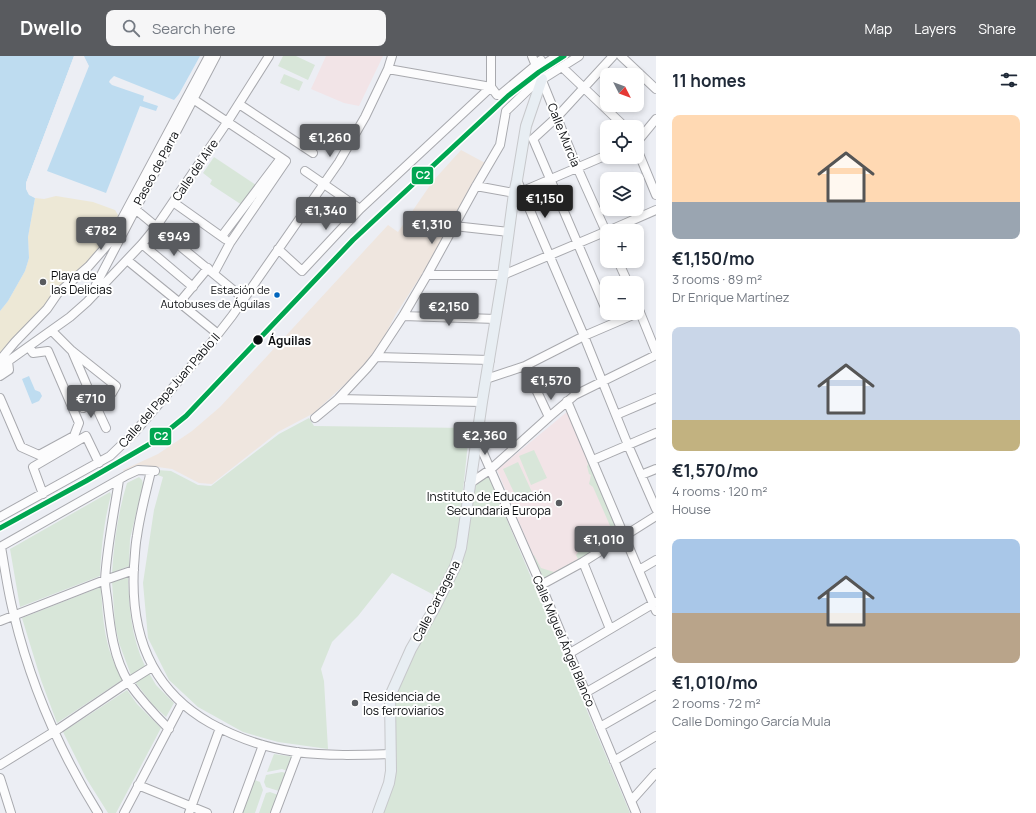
<!DOCTYPE html>
<meta charset="utf-8">
<style>
:root{--surface:#fff;--page:#f6f6f7;--text:#1f2937;--muted:#747a83;--accent:#595b5f}
body{margin:0;font-family:Manrope,sans-serif;background:var(--page);color:var(--text);height:100vh;display:flex;flex-direction:column;font-size:15px;white-space:nowrap}
*{box-sizing:border-box;margin:0}
p{font-size:13px;color:var(--muted)}
.icon{flex:none;width:22px;height:22px;fill:none;stroke:currentColor;stroke-width:2;stroke-linecap:round;stroke-linejoin:round}
.map{position:relative;flex:1;overflow:hidden}
.drawer{display:flex;flex-direction:column;background:var(--surface);width:380px}
.drawer>*{flex:none}
.needle{width:26px;rotate:132deg}
.buttons{position:absolute;left:600px;top:12px;display:grid;gap:8px}
.buttons a{display:grid;place-items:center;width:44px;height:44px;border-radius:8px;background:var(--surface);box-shadow:0 2px 6px #0003;font-size:20px}
.price{position:absolute;translate:-50% -34px;padding:0 9px;border-radius:4px;background:var(--accent);color:#fff;font-size:13px;line-height:26px;filter:drop-shadow(0 1px 2px #0008)}
.price::after{content:'';position:absolute;left:50%;top:24px;width:12px;height:9px;margin-left:-6px;background:inherit;clip-path:polygon(0 0,100% 0,50% 100%)}
.price.current{background:#222;color:#fff}
ul{padding:0;list-style:none}
li{display:grid;align-content:center;gap:8px;height:212px;padding:0 16px}
li span{display:grid;place-items:center;height:124px;border-radius:8px;color:#555}
li>.icon{margin-inline-start:auto}
span .icon{width:72px;height:72px;fill:#fffc;stroke-width:1}
li b{font-size:17px}
h2{display:flex;justify-content:space-between;align-items:center;height:48px;padding:0 16px;font-size:17px}
header{display:flex;align-items:center;gap:24px;box-sizing:border-box;height:56px;padding:0 20px;background:var(--accent);color:#fff}
header strong{font-size:19px}
nav{display:flex;gap:22px;margin-inline-start:auto;font-size:14px}
.search{width:280px;height:36px;background:var(--page);display:flex;align-items:center;gap:10px;box-sizing:border-box;padding:0 14px;border-radius:8px;color:var(--muted);font-size:15px}
main{display:flex;flex:1;min-height:0}
.map>svg:first-child{display:block}
</style>
<header>
<strong>Dwello</strong>
<div class="search"><svg class="icon" aria-label="search" viewBox="0 0 24 24"><circle cx="10" cy="10" r="6"/><path d="M15 15l6 6"/></svg>Search here</div>
<nav><a>Map</a><a>Layers</a><a>Share</a></nav>
</header>
<main>
<div class="map">
<svg width="656" height="757" viewBox="0 0 656 757">
<rect width="100%" height="100%" fill="#eceef4"/>
<path fill="#efe6df" d="M 461,94 L 487,108 L 439,192 L 396,258 L 382,285 L 359,315 L 314,357 L 278,376 L 212,428 L 199,427 L 172,413 L 143,409 L 124,415 L 123,414 L 158,398 L 192,375 L 220,351 L 388,169 L 398,176 L 433,125 Z"/>
<path fill="#f2e4e7" d="M 326,0 L 383,0 L 359,50 L 344,47 L 311,33 Z
M 568,355 L 621,480 L 544,525 L 497,414 Z"/>
<path fill="#d8e6d9" d="M 283,0 L 296,0 L 315,9 L 308,24 L 278,10 Z
M 284,18 L 303,26 L 299,35 L 280,27 Z
M 214,101 L 256,129 L 242,149 L 210,128 L 212,124 L 203,117 Z
M 309,362 L 314,370 L 467,372 L 468,386 L 458,484 L 455,499 L 434,539 L 392,517 L 358,560 L 332,586 L 321,613 L 324,625 L 328,693 L 278,686 L 243,676 L 198,651 L 169,624 L 148,582 L 143,527 L 154,454 L 163,421 L 142,413 L 171,415 L 198,429 L 211,430 L 279,378 Z
M 534,394 L 547,422 L 531,429 L 519,400 Z
M 586,400 L 616,469 L 615,471 L 611,472 L 593,431 L 589,428 L 591,419 L 589,418 L 587,410 L 588,409 Z
M 518,406 L 532,436 L 517,443 L 503,413 Z
M 488,419 L 630,757 L 382,757 L 393,682 L 395,637 L 402,618 L 448,533 L 473,433 L 476,427 Z
M 139,421 L 142,424 L 143,428 L 130,483 L 129,510 L 112,517 C 114,486 118,456 127,427 Z
M 110,436 L 111,439 C 104,465 101,493 100,520 L 20,551 L 10,493 Z
M 614,475 L 617,481 L 544,524 L 533,500 L 534,499 L 541,512 L 554,516 L 578,503 L 576,499 L 579,495 L 595,487 L 609,478 L 610,478 L 613,482 L 615,480 L 613,477 Z
M 128,519 C 129,551 131,581 145,610 L 131,619 L 119,587 L 115,568 L 112,526 Z
M 101,531 C 102,549 103,568 107,585 C 110,599 116,611 122,624 L 57,667 L 41,624 L 22,562 Z
M 149,617 L 156,629 L 174,647 L 166,661 L 153,649 L 135,626 Z
M 127,634 L 137,648 L 161,672 L 116,757 L 108,757 L 86,722 L 63,676 Z
M 274,698 L 295,701 L 290,716 L 282,713 L 267,716 Z
M 282,716 L 289,718 L 282,736 L 266,731 L 264,726 L 266,719 Z
M 252,723 L 260,726 L 263,734 L 255,757 L 240,757 Z
M 270,736 L 281,740 L 274,757 L 259,757 L 266,737 Z"/>
<path fill="#ede8d6" d="M 56,140 L 93,146 L 115,154 L 118,159 L 113,177 L 104,191 L 0,297 L 0,255 L 8,245 L 25,215 L 29,202 L 28,181 L 35,142 L 44,143 Z"/>
<path fill="#bedcf0" d="M 0,0 L 74,0 L 26,127 C 26,135 28,138 35,142 L 28,181 L 29,202 L 25,215 L 8,245 L 0,255 Z
M 84,0 L 200,0 L 179,38 L 174,44 L 114,20 L 110,24 L 109,26 L 112,29 L 144,40 L 143,45 L 158,50 L 156,55 L 140,50 L 106,137 L 47,115 L 89,10 Z
M 29,320 L 35,334 L 40,336 L 42,340 L 39,345 L 32,348 L 22,323 Z"/>
<path fill="#eceef4" d="M 74,0 L 76,1 L 28,127 L 28,133 L 31,137 L 37,142 L 35,142 L 29,139 L 26,133 L 26,127 Z"/>
<g fill="none" stroke-linecap="round" stroke-linejoin="round">
<g stroke="#a8a9ae" stroke-width="10">
<path id="minor" d="M 491,0 L 491,31 L 497,39 L 500,39 L 536,9
M 532,0 L 577,111 L 607,178
M 621,0 L 656,33
M 541,4 L 543,9 L 557,0
M 562,11 L 625,71
M 388,13 L 491,31
M 193,43 L 286,105 L 230,187 L 214,217
M 239,48 L 313,97
M 533,83 L 607,256
M 533,83 L 557,61 L 613,0
M 637,86 L 656,63
M 637,93 L 656,139
M 305,115 L 360,153
M 517,124 L 584,280 L 628,389 L 656,453
M 476,130 L 514,137 L 523,135 L 607,99
M 173,146 L 225,183
M 135,153 L 243,242
M 454,170 L 509,176
M 608,175 L 656,154
M 222,180 L 281,102
M 142,188 L 193,231
M 278,193 L 302,215 L 360,153 L 491,31
M 127,204 L 218,278
M 618,205 L 628,227
M 427,219 L 503,219 L 607,175
M 91,238 L 216,0
M 179,247 L 208,212
M 637,249 L 656,296
M 403,260 L 496,263
M 52,275 L 72,295 L 116,330 L 112,337 L 94,346 L 72,295
M 376,301 L 490,304
M 0,304 L 15,286 L 47,253 L 58,237 L 89,210 L 109,187 L 209,0
M 525,310 L 549,361
M 0,311 L 70,261 L 87,246 L 142,188 L 156,171 L 228,65 L 269,0
M 0,320 L 9,314 L 8,305
M 486,323 L 525,310 L 584,280 L 640,256
M 0,342 L 21,391 L 39,399 L 74,380 L 79,367 L 48,295 L 33,297 L 29,291
M 338,343 L 482,346
M 567,345 L 656,555
M 83,352 L 94,346 L 106,372
M 616,359 L 656,342
M 315,362 L 338,343 L 367,312 L 376,301 L 403,260 L 427,219 L 476,130 L 500,89 L 506,55 L 533,29 L 579,0
M 477,383 L 541,529 L 636,757
M 593,404 L 656,377
M 151,415 C 146,436 140,458 137,480 C 135,490 135,500 134,510 C 130,577 150,633 210,667 C 237,682 266,692 296,696 C 327,700 359,699 390,698
M 641,419 L 656,413
M 119,424 C 114,457 107,490 105,524 C 105,529 106,536 107,542 C 110,570 113,602 129,627 C 141,644 154,658 169,673
M 469,428 L 491,413 L 549,361 L 575,339 L 656,299
M 43,438 L 33,411 L 86,380 L 99,407
M 0,461 L 110,400 L 134,377 L 211,287 L 232,260 L 339,106 L 365,61 L 388,13 L 392,0
M 0,491 L 127,419 L 138,414 L 155,415
M 1,491 C 5,513 8,537 14,559 C 31,630 60,696 98,757
M 583,506 L 610,573
M 639,514 L 656,504
M 541,529 L 583,506 L 656,460
M 0,565 L 105,524 L 134,514
M 570,597 L 656,546
M 585,637 L 656,596
M 600,671 L 656,639
M 614,705 L 656,680
M 0,709 L 60,672 L 128,626 L 152,611
M 0,722 L 11,757
M 138,729 L 207,757
M 631,745 L 656,717
M 124,757 L 182,647
M 189,757 L 220,672
M 238,757 L 263,689
M 275,757 L 298,696"/>
</g>
<g stroke="#c7c8cb" stroke-width="12">
<path id="major" d="M 378,757 L 389,727 L 391,715 L 390,640 L 411,593 L 434,553 L 455,511 L 461,492 L 482,346 L 503,219 L 514,137 L 517,124 L 526,70 L 542,23"/>
</g>
<use href="#minor" stroke="#fcfcfd" stroke-width="8"/>
<use href="#major" stroke="#e8eef3" stroke-width="10"/>
<g stroke="#fff" stroke-width="8">
<path id="rail-1" d="M 0,472 L 86,425 L 155,385 L 186,360 L 353,184 L 508,40 L 539,16 L 564,0"/>
</g>
<use href="#rail-1" stroke="#00a651" stroke-width="5"/>
</g>
<g fill="#595b5f" stroke="#fff" stroke-width="1.5">
<circle cx="43" cy="226" r="4"/>
<circle cx="559" cy="447" r="4"/>
<circle cx="355" cy="647" r="4"/>
</g>
<circle fill="#0065bd" stroke="#fff" stroke-width="1.5" cx="277" cy="239" r="3.5"/>
<circle fill="#0a0c0f" stroke="#fff" stroke-width="1.5" cx="258" cy="284" r="5.5"/>
<g text-anchor="middle" dominant-baseline="central" stroke-width="4" stroke-linejoin="round" paint-order="stroke">
<g font-size="11" fill="#0a0c0f" stroke="#fff" text-anchor="end">
<text x="270" y="233">Estación de<tspan x="270" dy="14">Autobuses de Águilas</tspan></text>
</g>
<g font-size="12" fill="#0a0c0f" stroke="#fff">
<text transform="translate(564 79) rotate(68)">Calle Murcia</text>
<text transform="translate(156 112) rotate(-62)">Paseo de Parra</text>
<text transform="translate(195 114) rotate(-56)">Calle del Aire</text>
<text transform="translate(169 334) rotate(-49)">Calle del Papa Juan Pablo II</text>
<text transform="translate(436 545) rotate(-63)">Calle Cartagena</text>
<text transform="translate(564 585) rotate(67)">Calle Miguel Ángel Blanco</text>
</g>
<g font-size="12" fill="#0a0c0f" stroke="#fff" text-anchor="start">
<text x="51" y="219">Playa de<tspan x="51" dy="14">las Delicias</tspan></text>
<text x="551" y="440" text-anchor="end">Instituto de Educación<tspan x="551" dy="14">Secundaria Europa</tspan></text>
<text x="363" y="640">Residencia de<tspan x="363" dy="14">los ferroviarios</tspan></text>
</g>
<g font-size="12" font-weight="bold" fill="#0a0c0f" stroke="#fff" text-anchor="start">
<text x="268" y="284">Águilas</text>
</g>
</g>
<g stroke="#fff" stroke-width="1.5">
<rect x="411" y="110" width="23" height="19" rx="4" fill="#00a651"/>
<rect x="149" y="371" width="23" height="19" rx="4" fill="#00a651"/>
</g>
<g font-size="11" text-anchor="middle" font-weight="bold" fill="#fff">
<text x="423" y="123">C2</text>
<text x="161" y="384">C2</text>
</g>
</svg>
<div class="buttons">
<a><svg class="needle" viewBox="-14 -14 28 28"><path d="M0-13l5 13h-10z" fill="#e53935"/><path d="M0 13l5-13h-10z" fill="#747a83"/></svg></a>
<a><svg class="icon" aria-label="locate" viewBox="0 0 24 24"><circle cx="12" cy="12" r="6"/><path d="M12 2v4M12 18v4M2 12h4M18 12h4"/></svg></a>
<a><svg class="icon" aria-label="layers" viewBox="0 0 24 24"><path d="M12 4l9 5-9 5-9-5zM3 14l9 5 9-5"/></svg></a>
<a>+</a>
<a>−</a>
</div>
<b class="price" style="left:330px;top:102px">€1,260</b>
<b class="price current" style="left:545px;top:163px">€1,150</b>
<b class="price" style="left:326px;top:175px">€1,340</b>
<b class="price" style="left:432px;top:189px">€1,310</b>
<b class="price" style="left:101px;top:195px">€782</b>
<b class="price" style="left:174px;top:201px">€949</b>
<b class="price" style="left:449px;top:271px">€2,150</b>
<b class="price" style="left:551px;top:345px">€1,570</b>
<b class="price" style="left:91px;top:363px">€710</b>
<b class="price" style="left:485px;top:400px">€2,360</b>
<b class="price" style="left:604px;top:504px">€1,010</b>
</div>
<section class="drawer">
<h2>11 homes<svg class="icon" aria-label="filters" viewBox="0 0 24 24"><path d="M4 7h16M4 17h16"/><circle cx="9" cy="7" r="2"/><circle cx="15" cy="17" r="2"/></svg></h2>
<ul>
<li><span style="background:linear-gradient(#ffd9b3 70%,#9aa5b1 0)"><svg class="icon" aria-label="home" viewBox="0 0 24 24"><path d="M3 11l9-7 9 7M6 9v11h12V9"/></svg></span><div><b>€1,150/mo</b><p>3 rooms · 89 m²</p><p>Dr Enrique Martínez</p></div></li>
<li><span style="background:linear-gradient(#c9d6e8 75%,#c2b280 0)"><svg class="icon" aria-label="home" viewBox="0 0 24 24"><path d="M3 11l9-7 9 7M6 9v11h12V9"/></svg></span><div><b>€1,570/mo</b><p>4 rooms · 120 m²</p><p>House</p></div></li>
<li><span style="background:linear-gradient(#a9c7e8 60%,#b9a48a 0)"><svg class="icon" aria-label="home" viewBox="0 0 24 24"><path d="M3 11l9-7 9 7M6 9v11h12V9"/></svg></span><div><b>€1,010/mo</b><p>2 rooms · 72 m²</p><p>Calle Domingo García Mula</p></div></li>
</ul>
</section>
</main>
